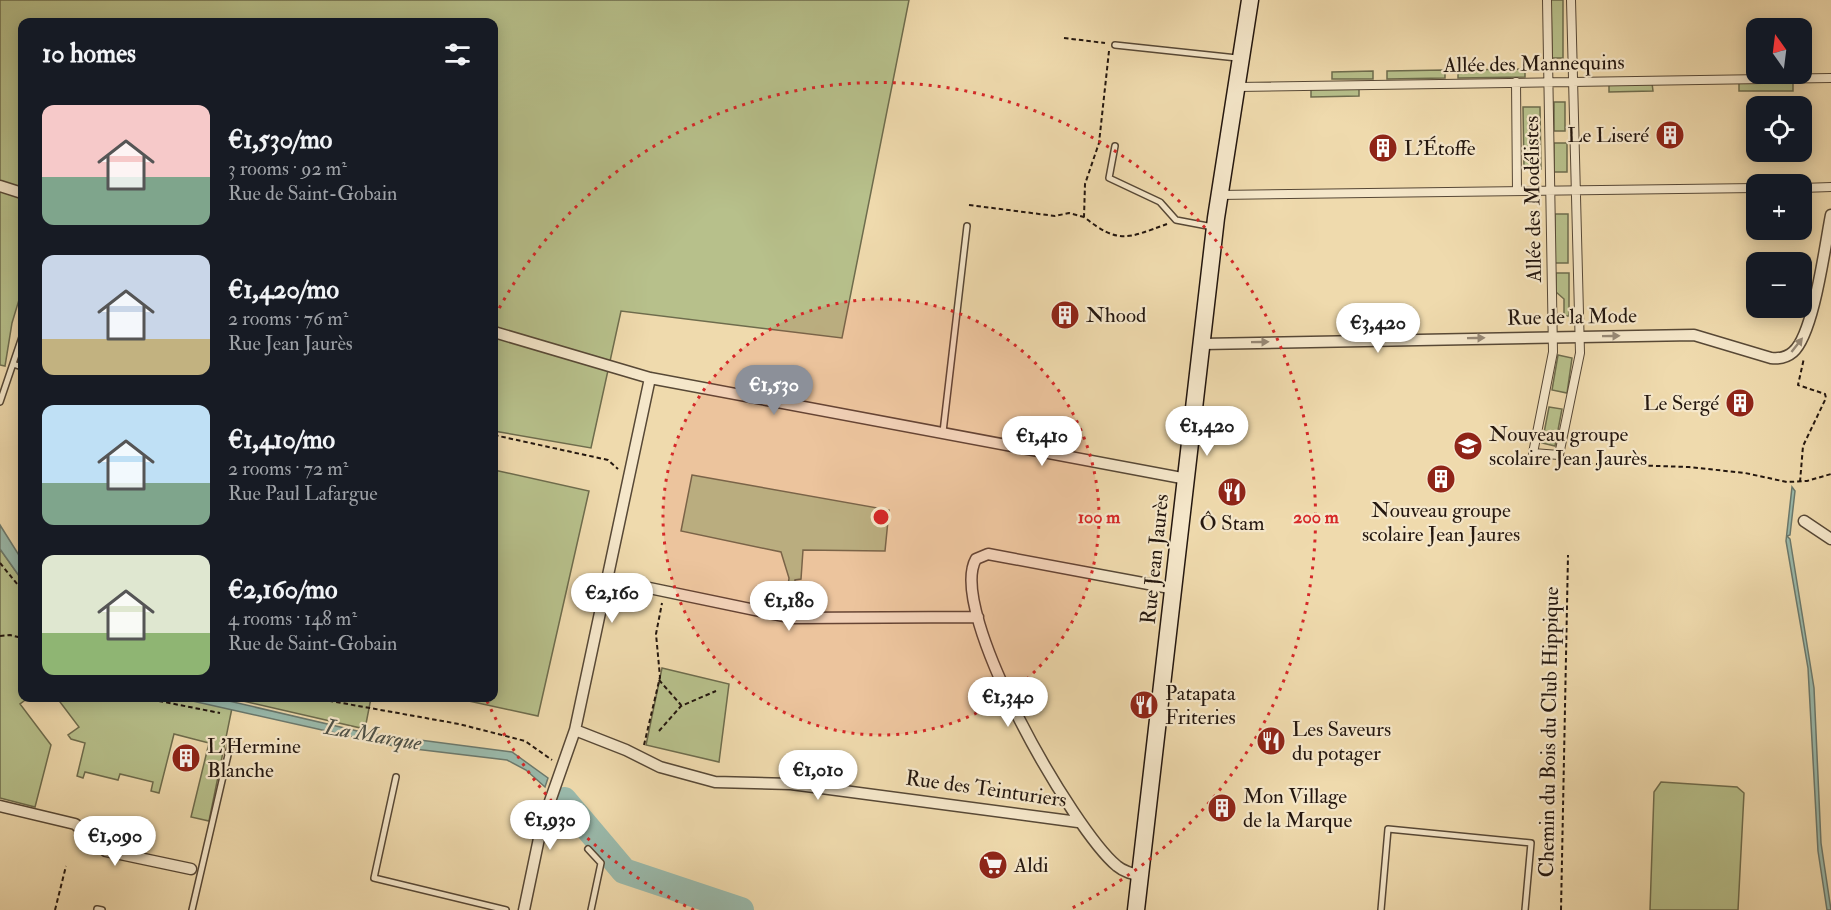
<!DOCTYPE html>
<meta charset="utf-8">
<style>
:root{--surface:#171b24;--page:#242831;--text:#f1f3f6;--muted:#9ea1a6;--accent:#8c9099}
body{margin:0;font-family:"IM FELL Double Pica",serif;background:var(--page);color:var(--text);height:100vh;display:flex;flex-direction:column;font-size:22px;white-space:nowrap}
*{box-sizing:border-box;margin:0}
p{font-size:20px;color:var(--muted)}
.icon{flex:none;width:33px;height:33px;fill:none;stroke:currentColor;stroke-width:2;stroke-linecap:round;stroke-linejoin:round}
.map{position:relative;flex:1;overflow:hidden}
.details{position:absolute;left:18px;top:18px;width:480px;height:684px;display:flex;flex-direction:column;background:var(--surface);border-radius:12px;box-shadow:0 3px 15px #0003}
.details>*{flex:none}
.needle{width:39px;rotate:346deg}
.tools{position:absolute;left:1746px;top:18px;display:grid;gap:12px}
.tools a{display:grid;place-items:center;width:66px;height:66px;border-radius:12px;background:var(--surface);box-shadow:0 3px 15px #0003;font-size:30px}
.price{position:absolute;translate:-50% -51px;padding:0 14px;border-radius:21px;background:#fff;color:#222;font-size:20px;line-height:39px;filter:drop-shadow(0 2px 3px #0008)}
.price::after{content:'';position:absolute;left:50%;top:36px;width:18px;height:14px;margin-left:-9px;background:inherit;clip-path:polygon(0 0,100% 0,50% 100%)}
.price.on{background:var(--accent);color:#fff}
ul{padding:0;list-style:none}
li{display:flex;align-items:center;gap:18px;height:150px;padding:0 24px}
li span{display:grid;place-items:center;flex:none;width:168px;height:120px;border-radius:12px;color:#555}
li>.icon{margin-inline-start:auto}
span .icon{width:72px;height:72px;fill:#fffc;stroke-width:1}
li b{font-size:26px}
h2{display:flex;justify-content:space-between;align-items:center;height:72px;padding:0 24px;font-size:26px}
.map>svg:first-child{display:block}
</style>
<div class="map">
<svg width="1831" height="910" viewBox="0 0 1831 910">
<rect width="100%" height="100%" fill="#efdaad"/>
<filter id="stains"><feTurbulence type="fractalNoise" baseFrequency=".00333" numOctaves="4"/><feColorMatrix values="0 0 0 0 .2 0 0 0 0 .09 0 0 0 0 .02 0 0 0 .5 -.17"/></filter>
<radialGradient id="worn" r=".72"><stop offset=".6" stop-color="#630" stop-opacity="0"/><stop offset="1" stop-color="#630" stop-opacity=".3"/></radialGradient>
<path fill="#b7c08b" stroke="#6e6c4d" stroke-width="1.5" d="M 0,0 L 909,0 L 842,338 L 621,311 L 591,448 L 494,431 L 494,22 L 22,22 L 22,290 L 12,323 L 5,366 L 0,365 Z
M 1551,0 L 1563,0 L 1563,58 L 1552,58 Z
M 1525,69 L 1525,77 L 1458,78 L 1458,70 Z
M 1445,70 L 1445,78 L 1387,79 L 1387,71 Z
M 1373,71 L 1373,79 L 1332,79 L 1332,72 Z
M 1793,80 L 1793,91 L 1739,91 L 1739,81 Z
M 1652,83 L 1653,91 L 1609,92 L 1609,84 Z
M 1311,89 L 1359,89 L 1359,96 L 1311,97 Z
M 1554,102 L 1565,102 L 1565,131 L 1554,131 Z
M 1523,107 L 1540,107 L 1541,169 L 1524,169 Z
M 1554,143 L 1567,143 L 1567,172 L 1554,172 Z
M 1555,214 L 1568,214 L 1568,263 L 1555,263 Z
M 1556,273 L 1569,273 L 1569,316 L 1564,316 L 1564,299 L 1556,292 Z
M 1558,355 L 1572,358 L 1567,393 L 1552,390 Z
M 1549,407 L 1562,409 L 1555,446 L 1542,443 Z
M 494,470 L 589,491 L 538,716 L 455,698 L 494,698 Z
M 692,475 L 889,510 L 885,551 L 803,550 L 801,579 L 795,580 L 794,603 L 786,602 L 789,578 L 781,552 L 681,531 Z
M 0,549 L 22,580 L 22,698 L 28,698 L 20,704 L 51,745 L 35,807 L 0,798 Z
M 662,668 L 729,684 L 719,762 L 646,745 Z
M 57,698 L 179,698 L 232,708 L 209,821 L 191,817 L 209,743 L 174,734 L 159,793 L 151,791 L 153,782 L 120,774 L 118,780 L 85,772 L 83,778 L 77,776 L 85,743 L 71,739 L 68,735 L 79,727 Z
M 230,698 L 371,698 L 365,729 Z
M 1661,782 L 1737,787 L 1744,793 L 1738,910 L 1650,910 L 1654,792 Z"/>
<path fill="#9abaac" stroke="#6b796d" stroke-width="1.5" d="M 1792,487 L 1795,491 L 1790,535 L 1787,536 L 1790,539 L 1814,688 L 1821,843 L 1831,910 L 1827,910 L 1818,851 L 1808,668 L 1786,541 Z
M 0,525 L 22,560 L 22,580 L 0,549 Z
M 179,698 L 216,698 L 366,733 L 512,752 L 548,778 L 545,787 L 526,770 L 507,760 L 398,747 Z"/>
<g fill="none" stroke-linecap="round" stroke-linejoin="round">
<path stroke="#9abaac" stroke-width="26" d="M 564,800 L 624,871 L 741,910"/>
<g stroke="#574836" stroke-width="8">
<path id="service" d="M 1115,45 L 1237,58
M 1115,146 L 1109,178 L 1160,202 L 1176,220 L 1213,227
M 13,364 L 22,367
M 0,402 L 22,337
M 943,432 L 967,226
M 396,777 L 374,878 L 506,910
M 588,849 L 601,863 L 591,910
M 97,909 L 102,910
M 192,910 L 231,742
M 1381,910 L 1388,829 L 1531,843 L 1525,910"/>
</g>
<g stroke="#574836" stroke-width="10">
<path id="pedestrian" d="M 1547,0 L 1553,352 L 1533,453 L 1559,455 L 1580,353 L 1571,0
M 1516,82 L 1517,191
M 1238,87 L 1831,78
M 1802,188 L 1831,187
M 1219,195 L 1756,188"/>
</g>
<g stroke="#574836" stroke-width="13">
<path id="minor" d="M 0,186 L 22,193
M 494,332 L 650,378 L 1187,479
M 1202,344 L 1694,335 L 1771,358 C 1779,359 1786,358 1793,352 C 1814,334 1825,245 1831,215
M 1804,521 L 1831,539
M 606,579 L 793,618 L 978,617
M 575,730 L 626,750 L 660,767 L 715,782 L 791,784 L 1078,822
M 0,806 L 75,824 L 106,851 L 191,869
M 1142,876 C 1133,874 1124,872 1117,866 C 1074,831 946,611 976,559 L 988,554 L 1175,589
M 524,910 L 542,824 L 575,730 L 650,378"/>
</g>
<g stroke="#24170f" stroke-width="19">
<path id="secondary" d="M 1136,910 L 1216,218 L 1250,0"/>
</g>
<path stroke="#24170f" stroke-width="2" stroke-dasharray="4.5 3" stroke-linecap="butt" d="M 1064,38 L 1105,43
M 1109,51 L 1099,143 L 1085,184 L 1084,217 C 1119,245 1128,238 1167,224
M 969,205 L 1055,216 L 1069,213 L 1084,217
M 494,435 L 608,460 L 618,469
M 1566,463 L 1689,467 L 1745,473 L 1787,482 L 1807,481 L 1831,474
M 1800,482 L 1803,446 L 1826,398 L 1825,394 L 1798,385 L 1804,358
M 0,563 L 22,590
M 0,636 L 10,635 L 22,638
M 659,680 L 681,705
M 144,698 L 220,713
M 314,698 L 459,724 L 525,741 L 552,760
M 659,731 L 681,706 L 716,691
M 644,745 L 660,677 L 656,634 L 662,603
M 55,910 L 66,866
M 1561,910 L 1568,555"/>
<use href="#service" stroke="#f5e7ca" stroke-width="5"/>
<use href="#pedestrian" stroke="#f5e7ca" stroke-width="8"/>
<use href="#minor" stroke="#f5e7ca" stroke-width="10"/>
<use href="#secondary" stroke="#f5e7ca" stroke-width="16"/>
</g>
<defs><path id="oneway-solid" d="M-6-.8H1V-3.2L6.5 0L1 3.2V.8H-6Z" transform="scale(1.5)"/></defs>
<g fill="#978976">
<use href="#oneway-solid" transform="translate(1611 336) rotate(-1)"/>
<use href="#oneway-solid" transform="translate(1476 338) rotate(-1)"/>
<use href="#oneway-solid" transform="translate(1260 342) rotate(-1)"/>
<use href="#oneway-solid" transform="translate(1797 345) rotate(-52)"/>
</g>
<circle cx="881" cy="517" r="218" fill="#d62828" fill-opacity=".12"/>
<g fill="none" stroke="#d62828" stroke-width="3" stroke-dasharray="3 6">
<circle cx="881" cy="517" r="218"/>
<path d="M694 910A435 435 0 0 1 487 701M495 316A435 435 0 1 1 1068 910"/>
</g>
<defs>
<g id="building-disc" transform="scale(1.5)"><circle r="9.5" fill="#8f2418" stroke="#f5e7ca"/><path d="M-4-6H4V6H1V3H-1V6H-4ZM-2.5-4.3h1.7v1.8h-1.7ZM.8-4.3h1.7v1.8H.8ZM-2.5-1h1.7V.8h-1.7ZM.8-1h1.7V.8H.8Z" fill="#fff"/></g>
<g id="school-disc" transform="scale(1.5)"><circle r="9.5" fill="#8f2418" stroke="#f5e7ca"/><path d="M0-5L7-2L0 1L-7-2ZM-4 1L0 2.5L4 1V4Q0 6-4 4Z" fill="#fff"/></g>
<g id="restaurant-disc" transform="scale(1.5)"><circle r="9.5" fill="#8f2418" stroke="#f5e7ca"/><path d="M-5-6h1v4h1v-4h1v4h1v-4h1v5L-1.5 .5V6h-2V.5L-5-1ZM5-6V6H3V1.5H1.5Q1.5-4 5-6Z" fill="#fff"/></g>
<g id="supermarket-disc" transform="scale(1.5)"><circle r="9.5" fill="#8f2418" stroke="#f5e7ca"/><path d="M-6-5.5h2.5l.6 2H6L4.5 2H-2.5L-4.4-4H-6ZM-1.5 3.2a1.3 1.3 0 1 0 .1 0ZM3 3.2a1.3 1.3 0 1 0 .1 0Z" fill="#fff"/></g>
</defs>
<g fill-rule="evenodd">
<use href="#building-disc" x="1670" y="135"/>
<use href="#building-disc" x="1383" y="148"/>
<use href="#building-disc" x="1065" y="315"/>
<use href="#building-disc" x="1740" y="403"/>
<use href="#school-disc" x="1468" y="446"/>
<use href="#building-disc" x="1441" y="479"/>
<use href="#restaurant-disc" x="1232" y="492"/>
<use href="#restaurant-disc" x="1144" y="705"/>
<use href="#restaurant-disc" x="1271" y="741"/>
<use href="#building-disc" x="186" y="758"/>
<use href="#building-disc" x="1222" y="808"/>
<use href="#supermarket-disc" x="993" y="865"/>
</g>
<g text-anchor="middle" dominant-baseline="central" stroke-width="4.5" stroke-linejoin="round" paint-order="stroke">
<g font-size="21" fill="#24170f" stroke="#f5e7ca">
<text transform="translate(1534 64) rotate(-1)">Allée des Mannequins</text>
<text transform="translate(1533 199) rotate(-91)">Allée des Modélistes</text>
<text transform="translate(1572 317) rotate(-1)">Rue de la Mode</text>
<text transform="translate(1155 559) rotate(-84)">Rue Jean Jaurès</text>
<text transform="translate(1549 732) rotate(-89)">Chemin du Bois du Club Hippique</text>
<text transform="translate(986 789) rotate(8)">Rue des Teinturiers</text>
</g>
<g font-size="21" fill="#24170f" stroke="#f5e7ca" text-anchor="start">
<text x="1649" y="135" text-anchor="end">Le Liseré</text>
<text x="1404" y="148">L’Étoffe</text>
<text x="1086" y="315">Nhood</text>
<text x="1719" y="403" text-anchor="end">Le Sergé</text>
<text x="1489" y="434">Nouveau groupe<tspan x="1489" dy="24">scolaire Jean Jaurès</tspan></text>
<text x="1441" y="510" text-anchor="middle">Nouveau groupe<tspan x="1441" dy="24">scolaire Jean Jaures</tspan></text>
<text x="1232" y="523" text-anchor="middle">Ô Stam</text>
<text x="1165" y="693">Patapata<tspan x="1165" dy="24">Friteries</tspan></text>
<text x="1292" y="729">Les Saveurs<tspan x="1292" dy="24">du potager</tspan></text>
<text x="207" y="746">L'Hermine<tspan x="207" dy="24">Blanche</tspan></text>
<text x="1243" y="796">Mon Village<tspan x="1243" dy="24">de la Marque</tspan></text>
<text x="1014" y="865">Aldi</text>
</g>
<g font-size="22" font-style="italic" fill="#4d5046" stroke="#f5e7ca">
<text transform="translate(373 735) rotate(10)">La Marque</text>
</g>
</g>
<circle cx="881" cy="517" r="9" fill="#d62828" stroke="#f5e7ca" stroke-width="3"/>
<g font-size="18" text-anchor="middle" font-weight="bold" fill="#d62828" stroke="#f5e7ca" stroke-width="4.5" stroke-linejoin="round" paint-order="stroke">
<text x="1099" y="523">100 m</text>
<text x="1316" y="523">200 m</text>
</g>
<rect width="100%" height="100%" filter="url(#stains)"/>
<rect width="100%" height="100%" fill="url(#worn)"/>
</svg>
<div class="tools">
<a><svg class="needle" viewBox="-14 -14 28 28"><path d="M0-13l5 13h-10z" fill="#e53935"/><path d="M0 13l5-13h-10z" fill="#9ea1a6"/></svg></a>
<a><svg class="icon" aria-label="locate" viewBox="0 0 24 24"><circle cx="12" cy="12" r="6"/><path d="M12 2v4M12 18v4M2 12h4M18 12h4"/></svg></a>
<a>+</a>
<a>−</a>
</div>
<b class="price" style="left:1378px;top:354px">€3,420</b>
<b class="price on" style="left:774px;top:416px">€1,530</b>
<b class="price" style="left:1207px;top:457px">€1,420</b>
<b class="price" style="left:1042px;top:467px">€1,410</b>
<b class="price" style="left:612px;top:624px">€2,160</b>
<b class="price" style="left:789px;top:632px">€1,180</b>
<b class="price" style="left:1008px;top:728px">€1,340</b>
<b class="price" style="left:818px;top:801px">€1,010</b>
<b class="price" style="left:550px;top:851px">€1,930</b>
<b class="price" style="left:115px;top:867px">€1,090</b>
<section class="details">
<h2>10 homes<svg class="icon" aria-label="filters" viewBox="0 0 24 24"><path d="M4 7h16M4 17h16"/><circle cx="9" cy="7" r="2"/><circle cx="15" cy="17" r="2"/></svg></h2>
<ul>
<li><span style="background:linear-gradient(#f6c9c9 60%,#7fa58c 0)"><svg class="icon" aria-label="home" viewBox="0 0 24 24"><path d="M3 11l9-7 9 7M6 9v11h12V9"/></svg></span><div><b>€1,530/mo</b><p>3 rooms · 92 m²</p><p>Rue de Saint-Gobain</p></div></li>
<li><span style="background:linear-gradient(#c9d6e8 70%,#c2b280 0)"><svg class="icon" aria-label="home" viewBox="0 0 24 24"><path d="M3 11l9-7 9 7M6 9v11h12V9"/></svg></span><div><b>€1,420/mo</b><p>2 rooms · 76 m²</p><p>Rue Jean Jaurès</p></div></li>
<li><span style="background:linear-gradient(#bfe0f5 65%,#7fa58c 0)"><svg class="icon" aria-label="home" viewBox="0 0 24 24"><path d="M3 11l9-7 9 7M6 9v11h12V9"/></svg></span><div><b>€1,410/mo</b><p>2 rooms · 72 m²</p><p>Rue Paul Lafargue</p></div></li>
<li><span style="background:linear-gradient(#dfe7d0 65%,#8fb573 0)"><svg class="icon" aria-label="home" viewBox="0 0 24 24"><path d="M3 11l9-7 9 7M6 9v11h12V9"/></svg></span><div><b>€2,160/mo</b><p>4 rooms · 148 m²</p><p>Rue de Saint-Gobain</p></div></li>
</ul>
</section>
</div>
